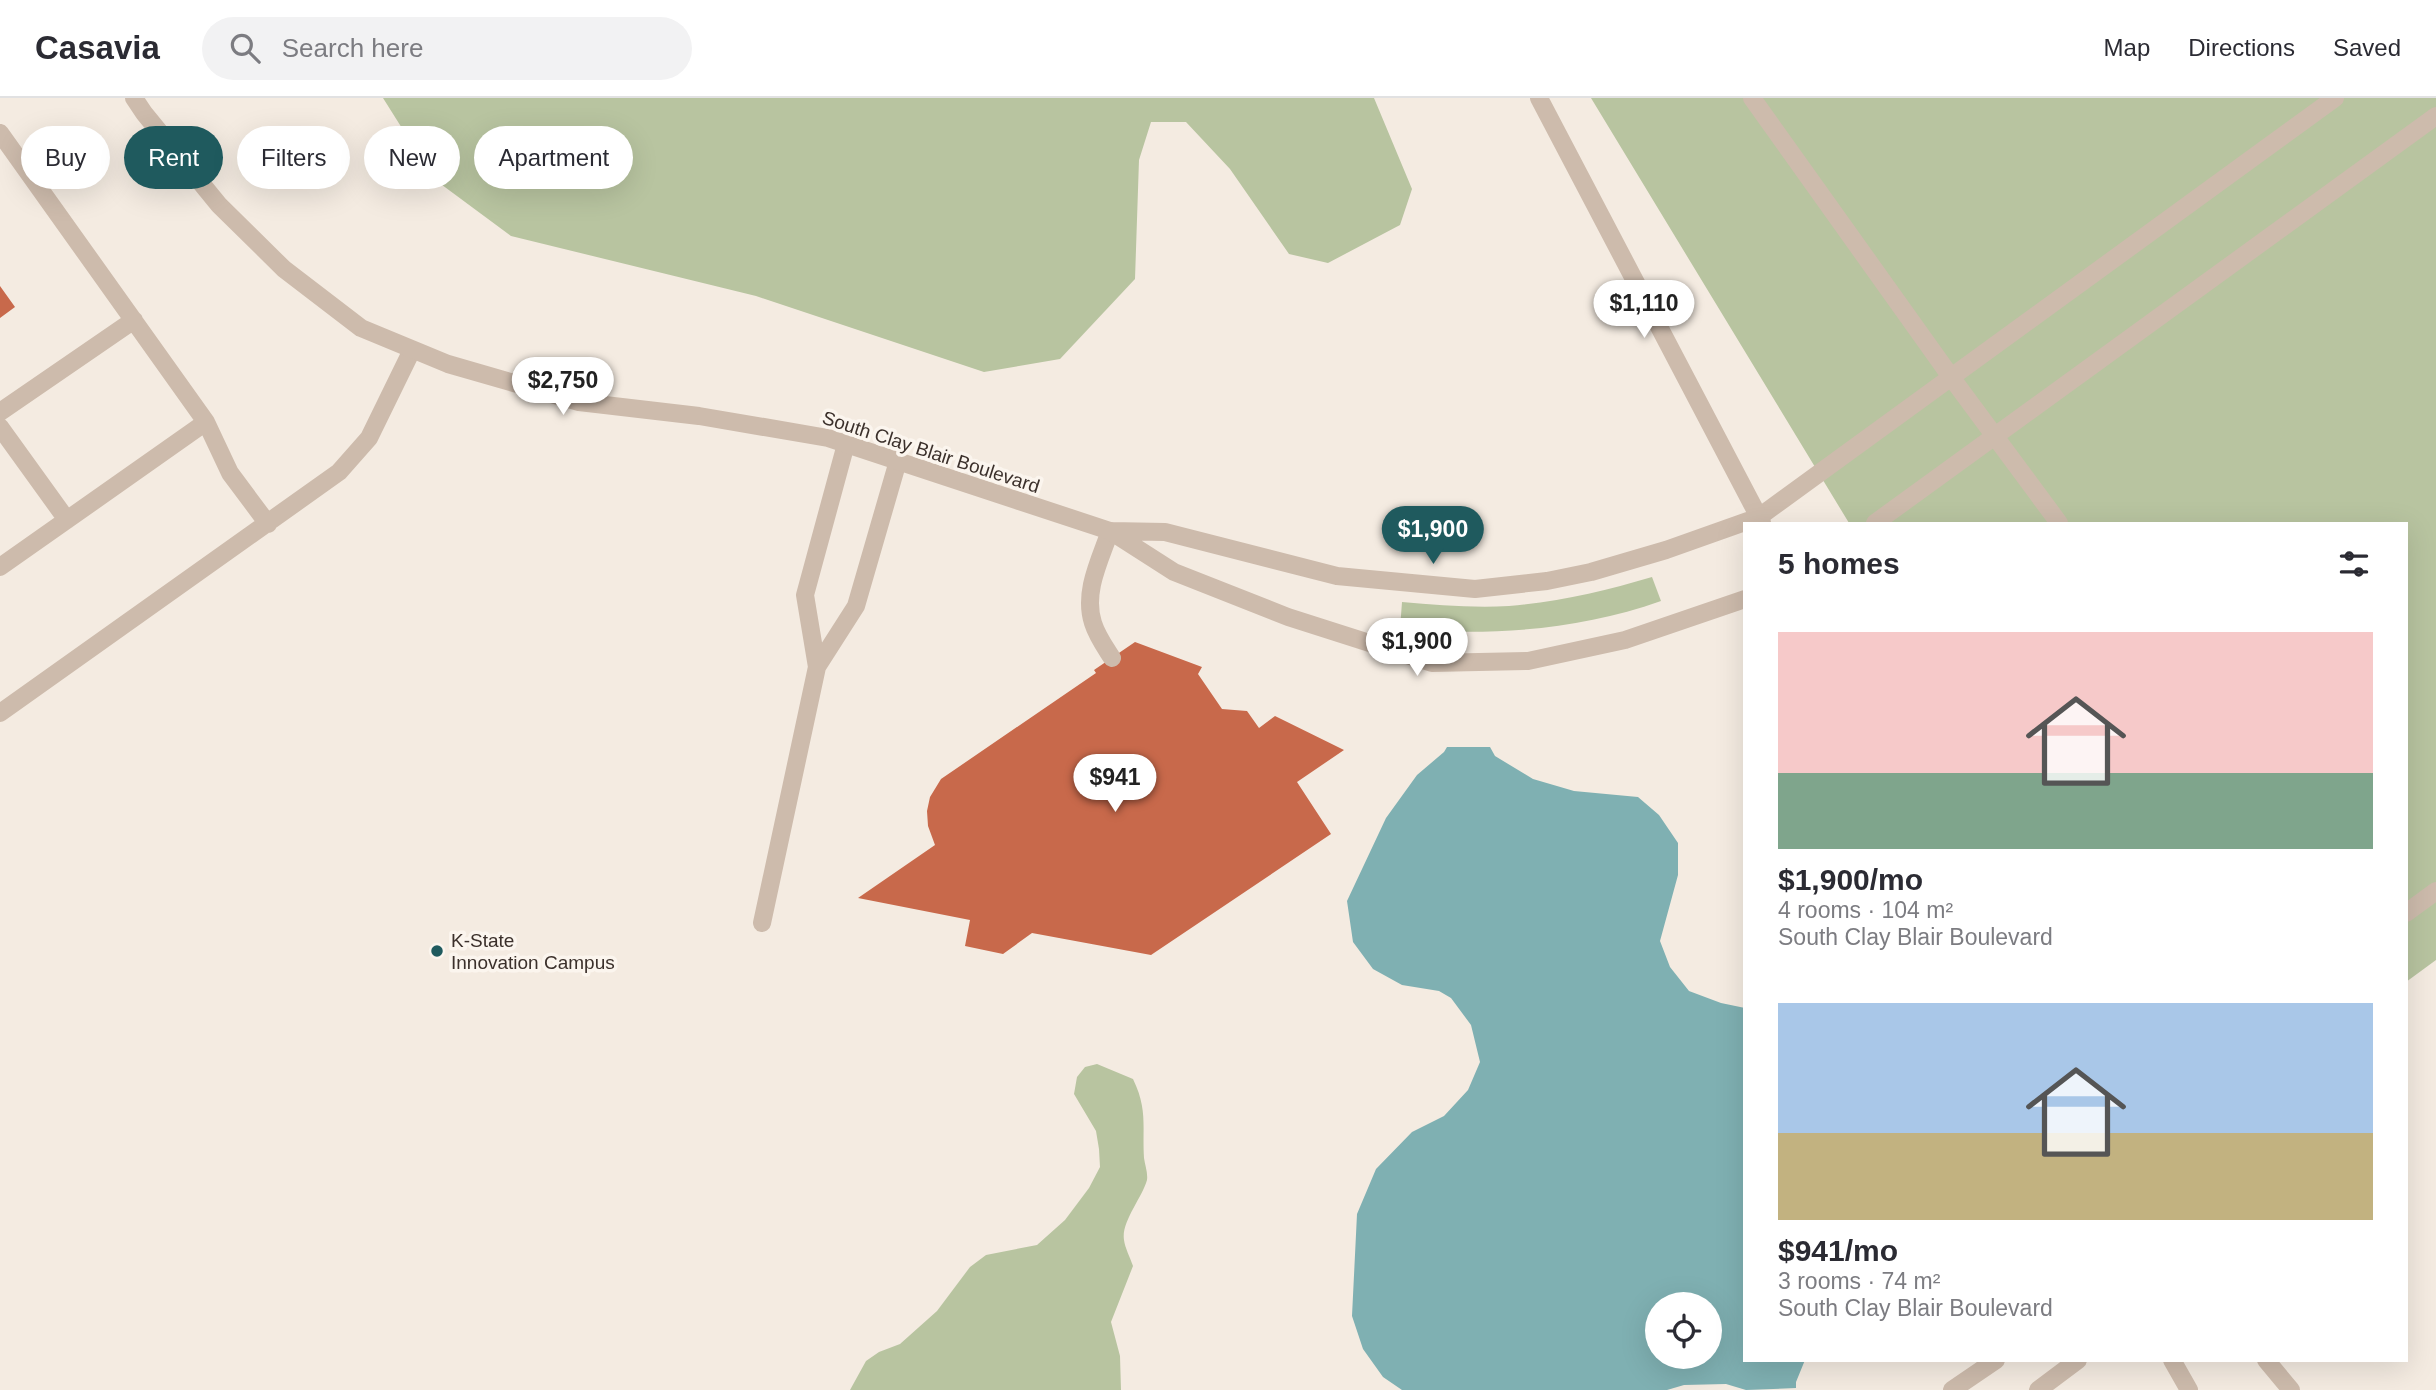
<!DOCTYPE html>
<meta charset="utf-8">
<style>
:root{--surface:#fff;--page:#f2f2f3;--text:#2b2b33;--muted:#7c7c81;--line:#e1e1e2;--accent:#1f5a5e}
body{margin:0;font-family:Helvetica,sans-serif;background:var(--page);color:var(--text);height:100vh;display:flex;flex-direction:column;font-size:26px;white-space:nowrap}
*{box-sizing:border-box;margin:0}
p{font-size:23px;color:var(--muted)}
.icon{flex:none;width:38px;height:38px;fill:none;stroke:currentColor;stroke-width:2;stroke-linecap:round;stroke-linejoin:round}
.map{position:relative;flex:1;overflow:hidden}
.sheet{position:absolute;left:1743px;top:424px;width:665px;height:840px;display:flex;flex-direction:column;background:var(--surface);border-radius:0px;box-shadow:0 7px 28px #0002}
.sheet>*{flex:none}
.hud{position:absolute;left:21px;top:28px;width:665px;height:63px;display:flex;gap:14px}
.buttons{position:absolute;left:1645px;top:1194px;display:grid;gap:14px}
.buttons a{display:grid;place-items:center;width:77px;height:77px;border-radius:50%;background:var(--surface);box-shadow:0 7px 28px #0002;font-size:35px}
.price{position:absolute;translate:-50% -60px;padding:0 16px;border-radius:24px;background:#fff;color:#222;font-size:23px;line-height:46px;filter:drop-shadow(0 2px 4px #0008)}
.price::after{content:'';position:absolute;left:50%;top:42px;width:21px;height:16px;margin-left:-10px;background:inherit;clip-path:polygon(0 0,100% 0,50% 100%)}
.price.on{background:var(--accent);color:#fff}
ul{padding:0;list-style:none}
li{display:grid;align-content:center;gap:14px;height:371px;padding:0 35px}
li span{display:grid;place-items:center;height:217px;border-radius:0px;color:#555}
li>.icon{margin-inline-start:auto}
span .icon{width:126px;height:126px;fill:#fffc;stroke-width:1}
li b{font-size:30px}
h2{display:flex;justify-content:space-between;align-items:center;height:84px;padding:0 35px;font-size:30px}
.tag{padding:0 24px;border-radius:32px;background:var(--surface);box-shadow:0 7px 28px #0002;font-size:24px;line-height:63px}
.tag.on{background:var(--accent);color:#fff}
header{display:flex;align-items:center;gap:42px;box-sizing:border-box;height:98px;padding:0 35px;background:var(--surface);border-bottom:2px solid var(--line)}
header strong{font-size:33px}
nav{display:flex;gap:38px;margin-inline-start:auto;font-size:24px}
.search{width:490px;height:63px;background:var(--page);display:flex;align-items:center;gap:18px;box-sizing:border-box;padding:0 24px;border-radius:38px;color:var(--muted);font-size:26px}
.map>svg:first-child{display:block}
</style>
<header>
<strong>Casavia</strong>
<div class="search"><svg class="icon" aria-label="search" viewBox="0 0 24 24"><circle cx="10" cy="10" r="6"/><path d="M15 15l6 6"/></svg>Search here</div>
<nav><a>Map</a><a>Directions</a><a>Saved</a></nav>
</header>
<div class="map">
<svg width="2436" height="1292" viewBox="0 0 2436 1292">
<rect width="100%" height="100%" fill="#f4ebe1"/>
<path fill="#b8c4a0" d="M 383,0 L 1374,0 L 1412,91 L 1400,127 L 1328,165 L 1289,156 L 1230,71 L 1186,24 L 1151,24 L 1139,62 L 1135,181 L 1060,261 L 984,274 L 756,198 L 511,138 L 434,81 Z
M 1591,0 L 2436,0 L 2436,862 L 2406,884 L 2406,425 L 1849,425 Z
M 1652,479 L 1661,503 C 1576,533 1489,538 1400,531 L 1402,504 C 1437,507 1473,510 1509,508 C 1558,504 1605,493 1652,479 Z
M 1097,966 L 1133,981 C 1148,1012 1142,1028 1144,1060 C 1145,1067 1148,1075 1147,1082 C 1142,1100 1121,1124 1124,1142 C 1125,1150 1130,1159 1133,1168 L 1111,1224 L 1120,1258 L 1121,1292 L 850,1292 L 866,1263 L 879,1254 L 900,1246 L 937,1213 L 970,1169 L 986,1157 L 1037,1147 L 1065,1122 L 1089,1090 L 1100,1069 L 1099,1051 L 1096,1033 L 1074,996 L 1077,979 L 1085,969 Z"/>
<path fill="#7fb0b2" fill-rule="evenodd" d="M 1447,649 L 1490,649 L 1495,658 L 1533,681 L 1574,693 L 1638,699 L 1659,717 L 1678,745 L 1678,777 L 1660,843 L 1670,869 L 1689,893 L 1721,905 L 1745,910 L 1745,1262 L 1805,1262 L 1796,1284 L 1796,1290 L 1746,1292 L 1726,1286 L 1684,1287 L 1667,1292 L 1402,1292 L 1383,1279 L 1363,1251 L 1352,1218 L 1357,1116 L 1376,1071 L 1412,1034 L 1444,1018 L 1468,992 L 1480,964 L 1471,927 L 1451,900 L 1439,893 L 1402,887 L 1373,871 L 1353,844 L 1347,803 L 1386,720 L 1417,677 L 1444,654 ZM 1657,1206 L 1710,1206 L 1710,1258 L 1657,1258 Z"/>
<path fill="#c8694b" d="M 0,188 L 15,209 L 0,220 Z
M 1135,544 L 1202,569 L 1198,576 L 1222,611 L 1247,613 L 1259,630 L 1275,618 L 1344,652 L 1297,684 L 1331,736 L 1151,857 L 1032,835 L 1003,856 L 965,848 L 970,822 L 858,800 L 935,747 L 928,728 L 927,713 L 930,699 L 941,681 L 1096,575 L 1094,572 Z"/>
<g fill="none" stroke-linecap="round" stroke-linejoin="round">
<path stroke="#cdbbac" stroke-width="18" d="M 1752,0 L 1951,279 L 2059,425
M 0,35 L 206,324 L 230,375 L 268,426
M 0,314 L 134,222
M 0,329 L 67,422
M 1759,419 L 2335,0
M 1875,425 L 2436,18
M 1110,433 C 1100,462 1083,494 1093,525 C 1097,538 1105,549 1112,560
M 0,469 L 206,324
M 817,569 L 805,497 L 846,346
M 0,615 L 339,374 L 369,340 L 412,252
M 2406,815 L 2436,793
M 762,825 L 817,569 L 856,508 L 898,363"/>
<path stroke="#cdbbac" stroke-width="18" d="M 134,0 L 144,15 L 219,107 L 284,171 L 361,230 L 448,266 L 579,304 L 699,318 L 828,340 L 1110,433 L 1174,474 L 1288,519 L 1432,565 L 1528,563 L 1625,542 L 1745,501
M 1539,0 L 1762,425
M 1110,433 L 1165,434 L 1337,478 L 1475,491 L 1547,483 L 1591,474 L 1666,452 L 1759,419
M 2172,1262 L 2189,1292
M 2266,1262 L 2291,1292
M 1952,1292 L 1996,1262
M 2038,1292 L 2078,1262"/>
</g>
<circle fill="#1f5a5e" stroke="#fbf5ee" stroke-width="2.5" cx="437" cy="853" r="7"/>
<g text-anchor="middle" dominant-baseline="central" stroke-width="7" stroke-linejoin="round" paint-order="stroke">
<g font-size="19" fill="#3b302b" stroke="#fbf5ee">
<text transform="translate(931 354) rotate(18)">South Clay Blair Boulevard</text>
</g>
<g font-size="19" fill="#3b302b" stroke="#fbf5ee" text-anchor="start">
<text x="451" y="842">K-State<tspan x="451" dy="22">Innovation Campus</tspan></text>
</g>
</g>
</svg>
<div class="buttons">
<a><svg class="icon" aria-label="locate" viewBox="0 0 24 24"><circle cx="12" cy="12" r="6"/><path d="M12 2v4M12 18v4M2 12h4M18 12h4"/></svg></a>
</div>
<b class="price" style="left:1644px;top:242px">$1,110</b>
<b class="price" style="left:563px;top:319px">$2,750</b>
<b class="price on" style="left:1433px;top:468px">$1,900</b>
<b class="price" style="left:1417px;top:580px">$1,900</b>
<b class="price" style="left:1115px;top:716px">$941</b>
<div class="hud">
<a class="tag">Buy</a>
<a class="tag on">Rent</a>
<a class="tag">Filters</a>
<a class="tag">New</a>
<a class="tag">Apartment</a>
</div>
<section class="sheet">
<h2>5 homes<svg class="icon" aria-label="filters" viewBox="0 0 24 24"><path d="M4 7h16M4 17h16"/><circle cx="9" cy="7" r="2"/><circle cx="15" cy="17" r="2"/></svg></h2>
<ul>
<li><span style="background:linear-gradient(#f6c9c9 65%,#7fa58c 0)"><svg class="icon" aria-label="home" viewBox="0 0 24 24"><path d="M3 11l9-7 9 7M6 9v11h12V9"/></svg></span><div><b>$1,900/mo</b><p>4 rooms · 104 m²</p><p>South Clay Blair Boulevard</p></div></li>
<li><span style="background:linear-gradient(#a9c7e8 60%,#c2b280 0)"><svg class="icon" aria-label="home" viewBox="0 0 24 24"><path d="M3 11l9-7 9 7M6 9v11h12V9"/></svg></span><div><b>$941/mo</b><p>3 rooms · 74 m²</p><p>South Clay Blair Boulevard</p></div></li>
</ul>
</section>
</div>
